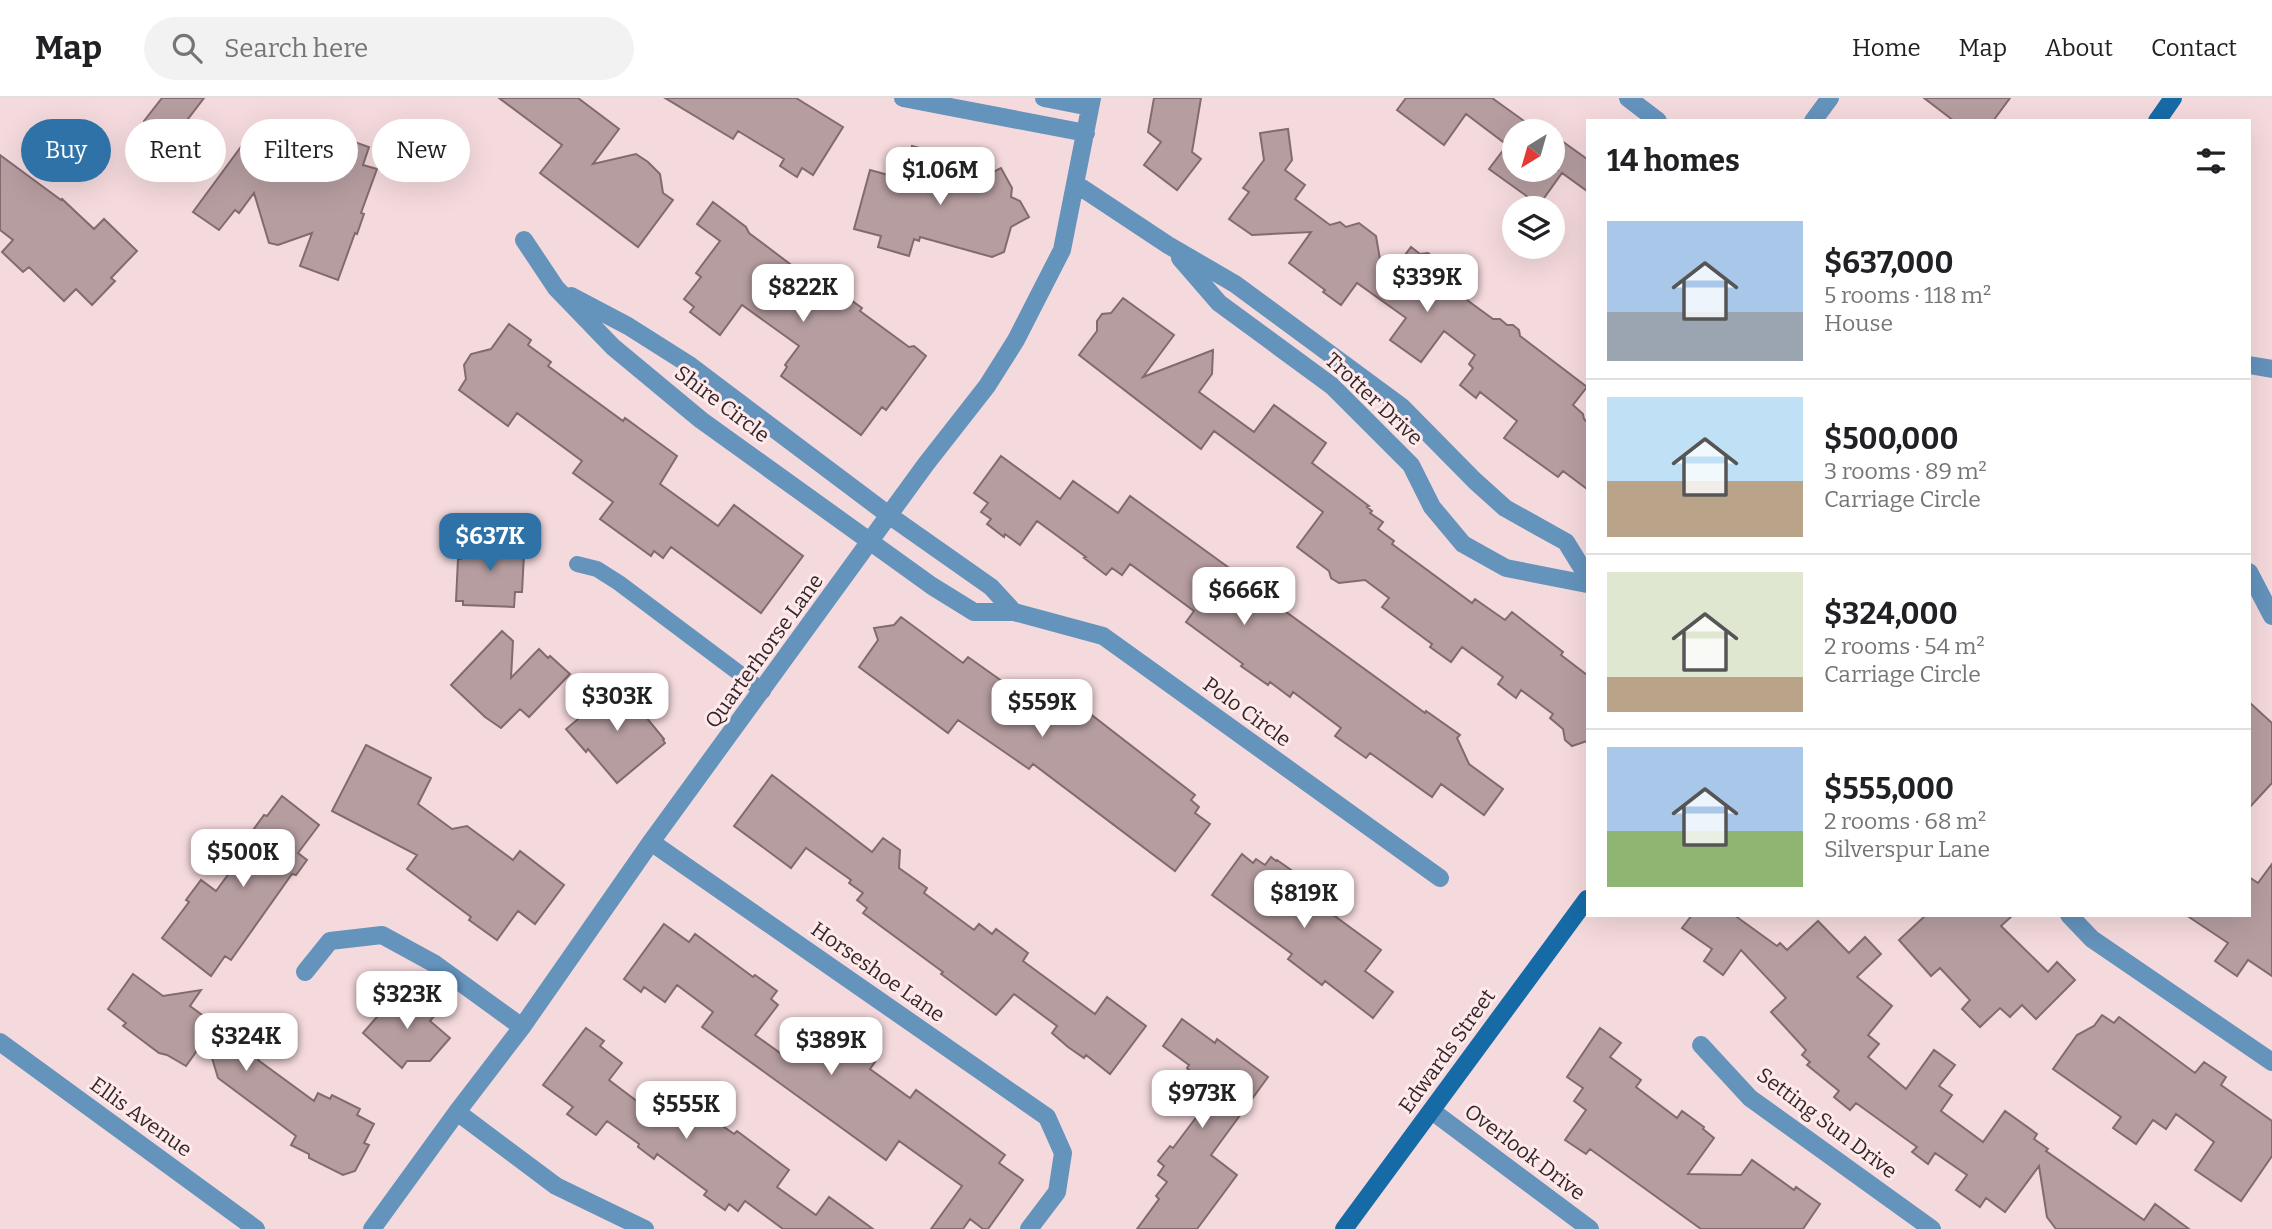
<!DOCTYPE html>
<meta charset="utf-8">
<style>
:root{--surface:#fff;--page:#f2f2f2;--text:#202124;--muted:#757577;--line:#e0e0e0;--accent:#2e72a7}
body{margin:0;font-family:Bitter,serif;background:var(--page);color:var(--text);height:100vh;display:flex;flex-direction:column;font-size:26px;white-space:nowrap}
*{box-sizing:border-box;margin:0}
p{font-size:23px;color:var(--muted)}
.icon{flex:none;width:38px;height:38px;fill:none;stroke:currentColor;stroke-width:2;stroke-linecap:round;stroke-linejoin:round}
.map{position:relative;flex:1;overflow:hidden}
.drawer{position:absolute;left:1586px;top:21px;width:665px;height:798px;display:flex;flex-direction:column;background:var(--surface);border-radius:0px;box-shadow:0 7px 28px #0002}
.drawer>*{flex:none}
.top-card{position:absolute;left:21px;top:21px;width:665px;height:63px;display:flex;gap:14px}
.needle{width:46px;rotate:217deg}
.tools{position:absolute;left:1502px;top:21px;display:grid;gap:14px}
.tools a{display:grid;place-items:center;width:63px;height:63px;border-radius:50%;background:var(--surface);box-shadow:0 7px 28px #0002;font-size:35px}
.price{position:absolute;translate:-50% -60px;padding:0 16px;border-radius:14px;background:#fff;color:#222;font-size:23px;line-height:46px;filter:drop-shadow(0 2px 4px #0008)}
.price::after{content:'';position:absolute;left:50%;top:42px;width:21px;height:16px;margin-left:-10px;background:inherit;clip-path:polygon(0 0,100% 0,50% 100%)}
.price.active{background:var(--accent);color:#fff}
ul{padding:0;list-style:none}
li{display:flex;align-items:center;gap:21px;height:175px;padding:0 21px}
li+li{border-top:2px solid var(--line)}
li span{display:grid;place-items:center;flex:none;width:196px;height:140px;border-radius:0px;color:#555}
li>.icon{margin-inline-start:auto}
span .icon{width:84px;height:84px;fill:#fffc;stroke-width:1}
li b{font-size:30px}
h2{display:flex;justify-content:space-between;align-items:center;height:84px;padding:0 21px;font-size:30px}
.pill{padding:0 24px;border-radius:32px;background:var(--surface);box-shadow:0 7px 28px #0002;font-size:24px;line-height:63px}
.pill.active{background:var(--accent);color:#fff}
header{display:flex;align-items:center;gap:42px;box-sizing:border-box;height:98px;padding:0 35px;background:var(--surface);border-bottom:2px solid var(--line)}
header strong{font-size:33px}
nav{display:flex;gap:38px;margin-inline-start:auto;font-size:24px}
.search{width:490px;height:63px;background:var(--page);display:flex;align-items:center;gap:18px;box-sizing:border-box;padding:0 24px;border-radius:38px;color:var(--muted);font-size:26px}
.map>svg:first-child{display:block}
</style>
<header>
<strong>Map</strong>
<div class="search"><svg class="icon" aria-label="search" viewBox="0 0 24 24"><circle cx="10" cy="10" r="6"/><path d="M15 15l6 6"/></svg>Search here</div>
<nav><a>Home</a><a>Map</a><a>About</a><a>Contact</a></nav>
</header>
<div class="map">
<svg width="2272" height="1131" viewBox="0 0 2272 1131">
<rect width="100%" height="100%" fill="#f5dadd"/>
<path fill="#b69da0" stroke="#826b6e" stroke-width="2" d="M 162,0 L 204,0 L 171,43 L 144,23 Z
M 499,0 L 578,0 L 619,31 L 593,66 L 636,56 L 648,64 L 660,76 L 663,95 L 673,102 L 638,149 L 540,75 L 562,47 Z
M 665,0 L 796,0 L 843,29 L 813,77 L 802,70 L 797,79 L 780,68 L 784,61 L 738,33 L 733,41 Z
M 1154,0 L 1201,0 L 1192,54 L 1201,61 L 1177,92 L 1144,67 L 1161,44 L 1148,34 Z
M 1406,0 L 1492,0 L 1538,33 L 1514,33 L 1514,72 L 1557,72 L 1552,68 L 1552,36 L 1587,61 L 1587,93 L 1562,75 L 1539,107 L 1489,71 L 1507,47 L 1466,16 L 1444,47 L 1397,12 Z
M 1924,0 L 2010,0 L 1993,23 L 1954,23 Z
M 300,25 L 369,49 L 363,67 L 377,71 L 361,115 L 364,116 L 357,136 L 355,135 L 338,182 L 300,168 L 312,135 L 278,147 L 269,145 L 254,95 L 239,115 L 235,112 L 219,132 L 193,114 L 246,42 L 282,68 L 295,30 L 298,32 Z
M 1288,31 L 1292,62 L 1285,72 L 1305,87 L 1295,101 L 1330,127 L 1340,124 L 1346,129 L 1359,125 L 1376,138 L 1384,185 L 1411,149 L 1420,156 L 1428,155 L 1450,172 L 1452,169 L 1477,187 L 1467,202 L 1493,221 L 1500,221 L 1507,227 L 1513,227 L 1519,232 L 1520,238 L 1587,289 L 1573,307 L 1583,316 L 1584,321 L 1587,324 L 1587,391 L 1563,373 L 1558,379 L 1504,340 L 1517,323 L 1480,294 L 1476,300 L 1460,287 L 1473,270 L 1469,266 L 1475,257 L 1444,233 L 1421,264 L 1390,242 L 1406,220 L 1357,185 L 1341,207 L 1323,194 L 1325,192 L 1289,165 L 1311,134 L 1252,137 L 1229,121 L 1249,94 L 1243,90 L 1264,62 L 1260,35 Z
M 912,48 L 938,55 L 936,64 L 985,78 L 1001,70 L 1012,90 L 1011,99 L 1020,103 L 1029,119 L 1011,129 L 1004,154 L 992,159 L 920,139 L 919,143 L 914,141 L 909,158 L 878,149 L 881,138 L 854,131 L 870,72 L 903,81 Z
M 0,57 L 61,102 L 62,101 L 94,131 L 104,121 L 137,153 L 111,180 L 115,183 L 92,207 L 76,191 L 64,203 L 29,169 L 23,174 L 2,154 L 13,142 L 0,132 Z
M 713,104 L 746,129 L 749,135 L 798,172 L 802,167 L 862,210 L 860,213 L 909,249 L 914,248 L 926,258 L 886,312 L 882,309 L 861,337 L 781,278 L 787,269 L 785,267 L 799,248 L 742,207 L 720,237 L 690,214 L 694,209 L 684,201 L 701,179 L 696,175 L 720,143 L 697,126 Z
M 1123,200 L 1174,237 L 1143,279 L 1213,252 L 1212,276 L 1199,294 L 1254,334 L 1274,307 L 1326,345 L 1312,365 L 1369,408 L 1367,409 L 1372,413 L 1370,415 L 1383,424 L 1378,431 L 1394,443 L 1392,446 L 1472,505 L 1475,501 L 1505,522 L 1512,514 L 1563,554 L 1561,557 L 1587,577 L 1587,643 L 1572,648 L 1565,642 L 1563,631 L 1550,620 L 1553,616 L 1521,592 L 1516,600 L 1498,586 L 1503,579 L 1462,549 L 1451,564 L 1430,549 L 1432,546 L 1382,509 L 1389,500 L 1365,482 L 1339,485 L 1331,480 L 1329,473 L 1297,449 L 1323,414 L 1214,333 L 1201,351 L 1079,257 L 1097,233 L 1097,223 L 1102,216 L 1111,215 Z
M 509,226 L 531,242 L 528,247 L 551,264 L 548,268 L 623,323 L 625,320 L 677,358 L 660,386 L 718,428 L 734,407 L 803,458 L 761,515 L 671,449 L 663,460 L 654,453 L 651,458 L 600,421 L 613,404 L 573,375 L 582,363 L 517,315 L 508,328 L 459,292 L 466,281 L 464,267 L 471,256 L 491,251 Z
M 1001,358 L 1060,401 L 1073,383 L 1118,415 L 1130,398 L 1261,493 L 1260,495 L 1425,615 L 1426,613 L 1460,637 L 1457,640 L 1469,666 L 1503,691 L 1484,717 L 1441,686 L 1432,699 L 1370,655 L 1366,660 L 1335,638 L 1341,630 L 1293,594 L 1290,599 L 1270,584 L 1268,587 L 1241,568 L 1243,566 L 1186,524 L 1194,513 L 1130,466 L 1122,477 L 1112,470 L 1106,477 L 1084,460 L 1086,459 L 1037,423 L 1020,447 L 1005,436 L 1004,439 L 987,426 L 991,421 L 981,414 L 988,405 L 974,395 Z
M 466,440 L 519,443 L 518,455 L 524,456 L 522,494 L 515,494 L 514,509 L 463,507 L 463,503 L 456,503 L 458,461 L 461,461 L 461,447 L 464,447 L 464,442 Z
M 901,519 L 963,565 L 968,559 L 1020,596 L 1030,583 L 1039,589 L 1043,584 L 1060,597 L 1062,594 L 1195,697 L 1191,702 L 1199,709 L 1195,715 L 1210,726 L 1175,773 L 1033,666 L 1029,671 L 958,622 L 948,635 L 859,569 L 878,542 L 874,530 L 894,527 Z
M 502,533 L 513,543 L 511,580 L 539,551 L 548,560 L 550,558 L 570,576 L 529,619 L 520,611 L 501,630 L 485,619 L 451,587 Z
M 622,585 L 648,616 L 645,618 L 664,641 L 663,642 L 665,645 L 617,685 L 588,651 L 586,654 L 566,631 Z
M 2249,604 L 2272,625 L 2272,685 L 2249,710 Z
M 366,647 L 431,680 L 418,706 L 452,731 L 467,728 L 513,762 L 520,753 L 564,787 L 535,826 L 518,813 L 497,842 L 469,822 L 471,819 L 407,771 L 417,757 L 332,713 Z
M 772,677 L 872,754 L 883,740 L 900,752 L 899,770 L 927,790 L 924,795 L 974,832 L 979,826 L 992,836 L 996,831 L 1028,855 L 1023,863 L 1095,916 L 1107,899 L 1146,928 L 1110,976 L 1086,957 L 1084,960 L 1068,949 L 1052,935 L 1057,928 L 1014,896 L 996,917 L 941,876 L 943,874 L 863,815 L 867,810 L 857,802 L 863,795 L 849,785 L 851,782 L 806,750 L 791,770 L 734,728 Z
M 282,698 L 319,727 L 298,755 L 307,762 L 296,777 L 292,776 L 231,862 L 225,858 L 211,878 L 162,840 L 189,804 L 186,802 L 201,782 L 216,793 L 238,763 L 237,754 L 264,717 L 267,718 Z
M 1242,756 L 1253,765 L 1256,761 L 1265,767 L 1271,759 L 1276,763 L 1277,762 L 1298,777 L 1291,786 L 1381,852 L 1365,873 L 1393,894 L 1373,920 L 1325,883 L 1322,887 L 1288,861 L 1292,856 L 1212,797 Z
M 2272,766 L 2272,878 L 2248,862 L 2237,878 L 2215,863 L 2228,845 L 2186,817 L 2249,817 L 2249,779 L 2258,785 Z
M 1692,817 L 1734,817 L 1777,848 L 1780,845 L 1787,852 L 1818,823 L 1849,855 L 1865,839 L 1881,856 L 1857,879 L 1892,908 L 1868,937 L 1879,946 L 1868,959 L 1906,991 L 1934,952 L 1955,967 L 1939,988 L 1952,997 L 1941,1013 L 1983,1044 L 2005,1013 L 2037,1036 L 2034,1041 L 2048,1051 L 2046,1053 L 2144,1122 L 2155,1106 L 2189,1131 L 2056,1131 L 2047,1119 L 2039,1068 L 2005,1114 L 1986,1100 L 1980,1109 L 1956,1092 L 1967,1077 L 1935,1055 L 1928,1066 L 1912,1054 L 1917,1049 L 1856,1005 L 1850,1012 L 1834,999 L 1839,993 L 1807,967 L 1810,964 L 1802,957 L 1806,952 L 1771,914 L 1786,900 L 1741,852 L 1723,877 L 1704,863 L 1712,851 L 1682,830 Z
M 1926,817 L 2013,817 L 2001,828 L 2048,874 L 2057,864 L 2075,882 L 2036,921 L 2022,907 L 2010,919 L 2000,910 L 1980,929 L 1962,911 L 1970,902 L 1940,870 L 1931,878 L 1899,842 Z
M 664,826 L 689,844 L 695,836 L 753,879 L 755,877 L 777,893 L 771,901 L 778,907 L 755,937 L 790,962 L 807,938 L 822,949 L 829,940 L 839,947 L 843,941 L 875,964 L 870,971 L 910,1000 L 916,992 L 1005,1057 L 999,1065 L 1023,1082 L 988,1131 L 983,1131 L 970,1121 L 963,1131 L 931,1131 L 962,1088 L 899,1043 L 886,1062 L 702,929 L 713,914 L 677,887 L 665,904 L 644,889 L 641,894 L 624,881 Z
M 133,876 L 163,898 L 201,892 L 190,908 L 228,936 L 241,920 L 258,933 L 256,935 L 270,946 L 258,962 L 314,1003 L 318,995 L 330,1001 L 332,997 L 360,1011 L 357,1017 L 374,1026 L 364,1045 L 369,1047 L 355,1073 L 343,1077 L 309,1060 L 309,1056 L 291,1047 L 296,1038 L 218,980 L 206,940 L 186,968 L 167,957 L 159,955 L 123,928 L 126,925 L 108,911 Z
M 403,889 L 435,917 L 430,923 L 450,940 L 430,963 L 407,963 L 402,970 L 363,935 Z
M 2102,917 L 2114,925 L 2119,919 L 2195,975 L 2204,964 L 2226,979 L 2221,987 L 2272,1023 L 2272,1058 L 2241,1103 L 2195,1072 L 2214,1044 L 2176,1016 L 2166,1031 L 2153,1022 L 2136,1046 L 2113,1030 L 2121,1019 L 2053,971 L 2077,937 L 2094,928 Z
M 1182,921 L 1215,945 L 1217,941 L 1268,979 L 1211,1057 L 1237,1077 L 1197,1131 L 1137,1131 L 1159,1101 L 1156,1098 L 1167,1084 L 1158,1077 L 1164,1068 L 1158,1063 L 1170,1048 L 1173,1050 L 1204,1009 L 1179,991 L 1183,987 L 1181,985 L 1190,973 L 1187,970 L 1189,967 L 1163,948 Z
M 586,930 L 604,943 L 600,948 L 622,965 L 609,982 L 642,1007 L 647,1000 L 667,1014 L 679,997 L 734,1036 L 737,1033 L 789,1072 L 777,1089 L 816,1117 L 829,1099 L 873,1131 L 783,1131 L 745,1103 L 738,1113 L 729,1106 L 725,1112 L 704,1097 L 707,1093 L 657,1056 L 654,1061 L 638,1049 L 639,1046 L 607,1023 L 596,1037 L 567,1016 L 573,1009 L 543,987 Z
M 1600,930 L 1621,945 L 1610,959 L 1641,982 L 1636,989 L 1677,1020 L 1682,1013 L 1704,1029 L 1703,1031 L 1714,1040 L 1688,1076 L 1741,1077 L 1752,1062 L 1794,1092 L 1796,1089 L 1820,1106 L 1803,1131 L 1701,1131 L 1590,1051 L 1586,1056 L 1565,1042 L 1586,1012 L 1574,1003 L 1583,990 L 1567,979 Z"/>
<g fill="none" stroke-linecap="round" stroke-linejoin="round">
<path stroke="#6493bc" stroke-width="16" d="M 577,466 L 597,471 L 619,485 L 763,593"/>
<path stroke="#6493bc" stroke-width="18" d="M 903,0 L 1086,35
M 1044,0 L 1090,9
M 1628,0 L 1658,23
M 1813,23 L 1830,0
M 1076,86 L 1168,147 L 1235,186 L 1402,309 L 1475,383 L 1505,410 L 1566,444 L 1587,478
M 524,142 L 556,190 L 613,249 L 701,322 L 932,488 L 974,514 L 1014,514 L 1103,538 L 1440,780
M 1180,160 L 1219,205 L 1332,288 L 1411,367 L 1432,409 L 1463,446 L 1506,470 L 1587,486
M 571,198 L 628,228 L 688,266 L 890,418 L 991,489 L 1014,514
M 2249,267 L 2272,271
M 2249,474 L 2272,518
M 651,744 L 1047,1019 L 1063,1055 L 1057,1094 L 1029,1131
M 2069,817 L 2092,841 L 2272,964
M 305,874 L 330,843 L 382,837 L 435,866 L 522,929
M 1701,947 L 1750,1000 L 1932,1131
M 1432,1013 L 1590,1131
M 457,1014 L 556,1088 L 645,1131
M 372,1131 L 457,1014 L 522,929 L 651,744 L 926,366 L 987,288 L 1016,242 L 1062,152 L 1092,0"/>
<path stroke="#6493bc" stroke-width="18" d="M 0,944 L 256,1131"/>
<path stroke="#166ba6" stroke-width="18" d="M 2157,23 L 2173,0
M 1344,1131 L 1587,801"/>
</g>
<g text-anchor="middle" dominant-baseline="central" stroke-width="6" stroke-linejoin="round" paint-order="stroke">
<g font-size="21" fill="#312728" stroke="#ffe9eb">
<text transform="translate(1374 301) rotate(43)">Trotter Drive</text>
<text transform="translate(722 306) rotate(37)">Shire Circle</text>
<text transform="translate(764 553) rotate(-54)">Quarterhorse Lane</text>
<text transform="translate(1247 614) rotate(36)">Polo Circle</text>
<text transform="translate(878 874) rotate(35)">Horseshoe Lane</text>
<text transform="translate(1447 953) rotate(-54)">Edwards Street</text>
<text transform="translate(141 1019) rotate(36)">Ellis Avenue</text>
<text transform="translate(1827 1025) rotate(37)">Setting Sun Drive</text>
<text transform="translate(1525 1054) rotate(37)">Overlook Drive</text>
</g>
</g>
</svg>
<div class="tools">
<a><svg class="needle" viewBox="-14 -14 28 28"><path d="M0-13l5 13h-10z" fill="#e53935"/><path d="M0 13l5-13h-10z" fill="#757577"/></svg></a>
<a><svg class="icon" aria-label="layers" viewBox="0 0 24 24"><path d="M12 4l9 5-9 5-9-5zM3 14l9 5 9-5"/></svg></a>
</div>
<b class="price" style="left:940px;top:109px">$1.06M</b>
<b class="price" style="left:1427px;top:216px">$339K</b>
<b class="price" style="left:803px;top:226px">$822K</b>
<b class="price active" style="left:490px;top:475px">$637K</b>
<b class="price" style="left:1244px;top:529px">$666K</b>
<b class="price" style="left:617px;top:635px">$303K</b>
<b class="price" style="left:1042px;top:641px">$559K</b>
<b class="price" style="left:243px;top:791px">$500K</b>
<b class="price" style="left:1304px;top:832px">$819K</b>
<b class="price" style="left:407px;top:933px">$323K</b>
<b class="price" style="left:246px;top:975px">$324K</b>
<b class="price" style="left:831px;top:979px">$389K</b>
<b class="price" style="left:1202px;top:1032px">$973K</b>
<b class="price" style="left:686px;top:1043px">$555K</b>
<div class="top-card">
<a class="pill active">Buy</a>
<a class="pill">Rent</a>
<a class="pill">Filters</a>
<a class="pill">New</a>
</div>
<section class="drawer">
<h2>14 homes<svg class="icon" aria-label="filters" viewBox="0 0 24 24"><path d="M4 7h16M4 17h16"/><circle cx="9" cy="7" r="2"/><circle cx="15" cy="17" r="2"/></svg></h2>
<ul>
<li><span style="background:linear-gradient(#a9c7e8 65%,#9aa5b1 0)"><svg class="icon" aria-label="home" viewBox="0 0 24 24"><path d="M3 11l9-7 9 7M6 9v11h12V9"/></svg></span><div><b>$637,000</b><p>5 rooms · 118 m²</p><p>House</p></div></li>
<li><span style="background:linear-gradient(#bfe0f5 60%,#b9a48a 0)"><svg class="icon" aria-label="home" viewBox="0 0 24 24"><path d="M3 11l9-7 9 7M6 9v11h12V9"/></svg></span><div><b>$500,000</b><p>3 rooms · 89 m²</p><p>Carriage Circle</p></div></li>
<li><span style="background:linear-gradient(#dfe7d0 75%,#b9a48a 0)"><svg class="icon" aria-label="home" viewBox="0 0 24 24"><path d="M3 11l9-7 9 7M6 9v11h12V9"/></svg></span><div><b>$324,000</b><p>2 rooms · 54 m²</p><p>Carriage Circle</p></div></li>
<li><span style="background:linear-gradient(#a9c7e8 60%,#8fb573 0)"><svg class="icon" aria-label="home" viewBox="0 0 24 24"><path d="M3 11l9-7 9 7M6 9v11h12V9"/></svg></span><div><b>$555,000</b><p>2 rooms · 68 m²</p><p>Silverspur Lane</p></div></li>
</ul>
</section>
</div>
